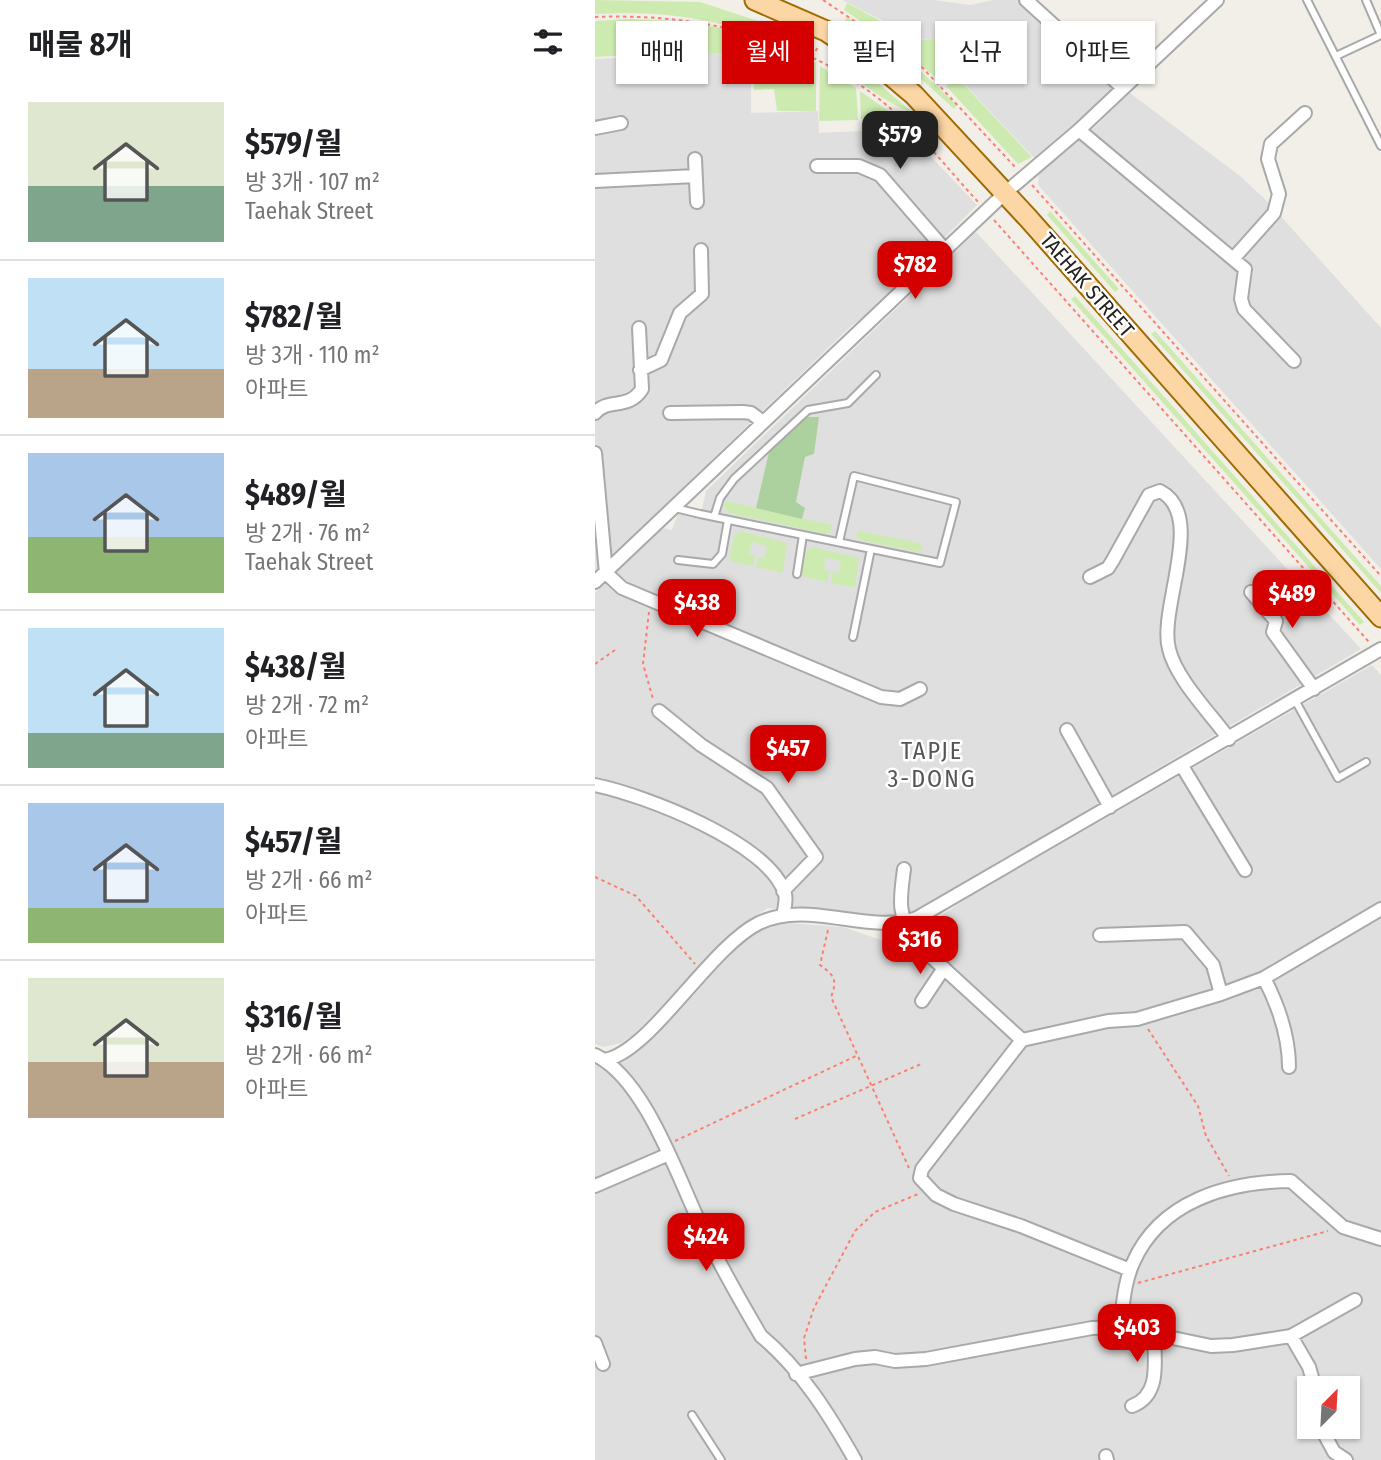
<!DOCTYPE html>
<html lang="ko">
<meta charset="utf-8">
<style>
:root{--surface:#fff;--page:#f6f6f6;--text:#202124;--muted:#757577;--line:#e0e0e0;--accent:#d40000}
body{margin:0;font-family:"Fira Sans Condensed","Noto Sans KR",sans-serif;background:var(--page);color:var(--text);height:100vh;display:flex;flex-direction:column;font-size:26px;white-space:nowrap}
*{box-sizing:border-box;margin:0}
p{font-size:23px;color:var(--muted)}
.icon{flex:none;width:38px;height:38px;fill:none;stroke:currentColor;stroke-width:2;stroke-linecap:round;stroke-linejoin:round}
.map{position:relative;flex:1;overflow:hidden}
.side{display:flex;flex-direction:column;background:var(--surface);width:595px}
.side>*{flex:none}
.hud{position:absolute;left:21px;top:21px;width:660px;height:63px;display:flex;gap:14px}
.needle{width:46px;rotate:24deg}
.fabs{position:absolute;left:702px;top:1376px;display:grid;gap:14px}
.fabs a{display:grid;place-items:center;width:63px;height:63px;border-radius:0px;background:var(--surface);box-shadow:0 2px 5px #0004;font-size:35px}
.price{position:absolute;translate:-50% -60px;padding:0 16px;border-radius:14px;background:var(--accent);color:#fff;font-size:23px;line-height:46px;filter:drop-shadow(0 2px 4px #0008)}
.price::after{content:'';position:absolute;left:50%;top:42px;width:21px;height:16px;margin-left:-10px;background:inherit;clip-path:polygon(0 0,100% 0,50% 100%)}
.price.on{background:#222;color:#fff}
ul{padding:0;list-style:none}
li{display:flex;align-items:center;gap:21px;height:175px;padding:0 28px}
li+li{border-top:2px solid var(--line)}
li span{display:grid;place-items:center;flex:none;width:196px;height:140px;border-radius:0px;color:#555}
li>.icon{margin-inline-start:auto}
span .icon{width:84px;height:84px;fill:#fffc;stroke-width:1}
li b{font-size:30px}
h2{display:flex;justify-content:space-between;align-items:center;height:84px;padding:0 28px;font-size:30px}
.tag{padding:0 24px;border-radius:0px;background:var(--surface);box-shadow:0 2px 5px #0004;font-size:24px;line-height:63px}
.tag.on{background:var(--accent);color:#fff}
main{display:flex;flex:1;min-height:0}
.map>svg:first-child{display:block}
</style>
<main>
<section class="side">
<h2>매물 8개<svg class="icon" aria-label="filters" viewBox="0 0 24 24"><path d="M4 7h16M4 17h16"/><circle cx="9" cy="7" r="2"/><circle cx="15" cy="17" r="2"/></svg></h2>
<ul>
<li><span style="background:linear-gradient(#dfe7d0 60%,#7fa58c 0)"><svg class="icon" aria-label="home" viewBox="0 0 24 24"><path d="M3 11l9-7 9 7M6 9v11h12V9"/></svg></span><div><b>$579/월</b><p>방 3개 · 107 m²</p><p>Taehak Street</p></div></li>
<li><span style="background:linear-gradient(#bfe0f5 65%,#b9a48a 0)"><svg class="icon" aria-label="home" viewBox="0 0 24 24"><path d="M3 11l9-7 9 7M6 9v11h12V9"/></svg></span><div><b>$782/월</b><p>방 3개 · 110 m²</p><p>아파트</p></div></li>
<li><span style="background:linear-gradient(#a9c7e8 60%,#8fb573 0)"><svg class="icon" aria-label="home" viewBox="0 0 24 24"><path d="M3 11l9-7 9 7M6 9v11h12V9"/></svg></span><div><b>$489/월</b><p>방 2개 · 76 m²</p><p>Taehak Street</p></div></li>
<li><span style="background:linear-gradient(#bfe0f5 75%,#7fa58c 0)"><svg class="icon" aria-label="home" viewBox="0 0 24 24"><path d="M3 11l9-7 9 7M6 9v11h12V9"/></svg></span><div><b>$438/월</b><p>방 2개 · 72 m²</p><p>아파트</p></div></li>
<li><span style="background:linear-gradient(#a9c7e8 75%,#8fb573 0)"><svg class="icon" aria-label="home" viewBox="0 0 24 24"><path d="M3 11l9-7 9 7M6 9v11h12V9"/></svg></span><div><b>$457/월</b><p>방 2개 · 66 m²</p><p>아파트</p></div></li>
<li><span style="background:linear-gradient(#dfe7d0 60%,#b9a48a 0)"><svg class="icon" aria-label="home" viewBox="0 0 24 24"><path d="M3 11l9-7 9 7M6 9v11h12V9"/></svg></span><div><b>$316/월</b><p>방 2개 · 66 m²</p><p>아파트</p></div></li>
</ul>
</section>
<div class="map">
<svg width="786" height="1460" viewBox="0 0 786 1460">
<rect width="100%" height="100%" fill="#f2efe9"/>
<path fill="#e0dfdf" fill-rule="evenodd" d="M 247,0 L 338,0 L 375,5 L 399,0 L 423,0 L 523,85 L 439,158 L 341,54 L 341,39 L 315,39 L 314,28 L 300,27 Z
M 116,53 L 156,60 L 156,113 L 223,111 L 224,133 L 284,130 L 319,139 L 382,205 L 279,309 L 255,327 L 0,572 L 0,59 Z
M 535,93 L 645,176 L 673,202 L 786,328 L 786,569 L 443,185 L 444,173 L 477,141 L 500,127 Z
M 381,232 L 766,649 L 323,909 L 298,919 L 173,908 L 155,919 L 38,1035 L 26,1043 L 8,1047 L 0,1044 L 0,593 L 64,527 L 77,530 L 83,514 L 105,518 L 111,491 Z
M 777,665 L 786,675 L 786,1460 L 0,1460 L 0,1063 L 7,1066 L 25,1065 L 149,938 L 168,928 L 192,923 L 248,927 L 289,941 L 299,934 L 310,941 L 372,898 ZM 714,1388 L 752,1388 L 752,1426 L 714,1426 Z"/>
<path fill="#cdebb0" d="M 0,0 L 105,2 L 172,24 L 214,42 L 204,51 C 130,20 80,10 0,14 Z
M 252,3 L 299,28 L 314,28 L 315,40 L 341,39 L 341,54 L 358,73 L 347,83 L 303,46 L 249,10 Z
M 252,17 L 303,50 L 362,105 L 359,109 L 300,55 L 249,22 Z
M 35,19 L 77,21 L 79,53 L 0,57 L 0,21 Z
M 81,21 L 127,28 L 189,49 C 152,60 121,51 83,53 Z
M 194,51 L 221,63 L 221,111 L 182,111 L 179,89 L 159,90 L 158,62 Z
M 235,51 L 273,75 L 317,112 C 293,106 258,75 233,61 Z
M 225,66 L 261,88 L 263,120 L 224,121 Z
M 361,76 L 437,157 L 423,164 L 351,86 Z
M 265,91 L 296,113 L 292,119 L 266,119 Z
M 455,211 L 524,289 L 520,292 L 452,215 Z
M 480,296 L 769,622 L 765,625 L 476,299 Z
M 560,331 L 786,586 L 786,593 L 556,334 Z
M 131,501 L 237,525 L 236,531 L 230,534 L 134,513 L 129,507 Z
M 145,531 L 192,543 L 188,573 L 161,567 L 163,557 L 169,558 L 172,546 L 157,542 L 154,554 L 160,556 L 158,566 L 134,561 L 139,536 Z
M 264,531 L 325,543 L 328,550 L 323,552 L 265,540 L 261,536 Z
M 217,547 L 264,558 L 260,588 L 236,583 L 238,572 L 244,573 L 246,561 L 231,558 L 229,570 L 235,572 L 232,582 L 206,576 L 211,552 Z"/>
<path fill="#add19e" d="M 212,417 L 224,417 L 219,454 L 210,457 L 201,502 L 210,508 L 207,519 L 161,508 L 174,452 Z"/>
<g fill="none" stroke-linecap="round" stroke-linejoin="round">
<g stroke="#a9a9a9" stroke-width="10">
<path id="lane" d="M 712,0 L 786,146
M 771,0 L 786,35
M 741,56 L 786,35
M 80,508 L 105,514 L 345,563 L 361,502 L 259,476 L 244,542
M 119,517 L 125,498 L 139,479 L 213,410 L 253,403 L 281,375
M 83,560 L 118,564 L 127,554 L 133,520
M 202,574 L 208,535
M 258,637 L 276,549
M 700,700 L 743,778 L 771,762
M 97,1415 L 126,1460"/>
</g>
<g stroke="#a9a9a9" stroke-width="16">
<path id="street" d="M 431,0 L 528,88
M 0,128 L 26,123
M 484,130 L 650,269 L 646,299 L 649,309 L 699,361
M 100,159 L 102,202
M 222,166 L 264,166 L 285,175 L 350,250
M 0,181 L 100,176
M 638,259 L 679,213 L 684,194 L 673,159 L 676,144 L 710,113
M 45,370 L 66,360 L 85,313 L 107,294 L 106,250
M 0,413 C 14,397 33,411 47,389 L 44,328
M 75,413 L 148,412 L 156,413 L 168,422
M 0,453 L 11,573 L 27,588 L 286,697 L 305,699 L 325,689
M 495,577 L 513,568 L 518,560 L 554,495 L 565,491 C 612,515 563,608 574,649 C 581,679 616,714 634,739
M 0,582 L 410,193 L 484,130 L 622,0
M 656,592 L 681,621 L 678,632 L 719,689
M 64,711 L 106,745 L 172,788 L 221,857 L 188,891
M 472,730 L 515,807
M 587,766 L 650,870
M 0,785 C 49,795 175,843 190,894 C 192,901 189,909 188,916
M 309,869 C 305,900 302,912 319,941 L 427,1040
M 505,935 L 590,932 L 618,965 L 626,994
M 669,978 C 683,1005 694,1035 694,1067
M 327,1001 L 349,968
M 0,1055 C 52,1080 84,1182 109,1232 C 126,1267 146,1302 166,1336 C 206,1369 235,1416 260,1460
M 10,1060 C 56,1051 114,948 164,923 C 214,899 272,935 322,918 L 786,649
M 0,1186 L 74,1154
M 535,1270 L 426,1226 L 359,1204 L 341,1195 L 325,1178 L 327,1169 L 427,1040 L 513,1021 L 542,1019 L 626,994 L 669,978 L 786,909
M 525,1327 C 528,1306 529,1283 538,1263 C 565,1201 632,1182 696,1181 L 748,1227 L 786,1239
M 696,1336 L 714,1367 L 720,1388
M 0,1343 L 8,1364
M 201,1374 L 260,1359 L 280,1357 L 300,1361 L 331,1359 L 497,1328 L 525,1327 L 616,1346 L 638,1345 L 696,1336 L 760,1300
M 537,1406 C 567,1395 559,1359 559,1333
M 725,1426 L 739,1452 L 751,1460
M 511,1456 L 512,1460"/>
</g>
<g stroke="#a06b00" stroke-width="23">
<path id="primary" d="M 160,0 L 231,31 L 293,73 L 319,95 L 433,218 L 786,617"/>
</g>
<path stroke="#fa8072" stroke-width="2" stroke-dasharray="3.5 3.5" stroke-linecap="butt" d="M 228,0 L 325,65 L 421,168
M 0,17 C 102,13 208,36 289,103 C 324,132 353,169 384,203
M 217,57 L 223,47
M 437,185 L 786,576
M 399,220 L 774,642
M 54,612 L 48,664 L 58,699
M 0,664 L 20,650
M 0,877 L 41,896 L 100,964
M 233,930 L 225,965 C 239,975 243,980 236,997 L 314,1168
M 553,1029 L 603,1106 L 611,1136 L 634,1176
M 200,1119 L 326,1064
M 80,1141 L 261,1056
M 543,1283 L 733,1231
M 211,1359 L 209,1338 L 219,1308 L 260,1231 L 280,1212 L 323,1194"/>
<use href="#lane" stroke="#fff" stroke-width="6"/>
<use href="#street" stroke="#fff" stroke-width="12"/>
<use href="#primary" stroke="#fcd6a4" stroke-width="19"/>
</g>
<g text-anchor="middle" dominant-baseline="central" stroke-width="5" stroke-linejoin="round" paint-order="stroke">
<g font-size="21" fill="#222" stroke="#fff">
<text transform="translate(492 285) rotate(49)">TAEHAK STREET</text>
</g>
<g font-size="24" letter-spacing="2" fill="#555" stroke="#fff">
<text x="337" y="751">TAPJE<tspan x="337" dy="28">3-DONG</tspan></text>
</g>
</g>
</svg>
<div class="fabs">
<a><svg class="needle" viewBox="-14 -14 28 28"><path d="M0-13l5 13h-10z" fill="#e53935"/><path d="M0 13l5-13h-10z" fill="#757577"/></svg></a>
</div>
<b class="price on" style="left:305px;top:171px">$579</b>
<b class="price" style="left:320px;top:301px">$782</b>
<b class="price" style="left:697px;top:630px">$489</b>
<b class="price" style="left:102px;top:639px">$438</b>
<b class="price" style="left:193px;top:785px">$457</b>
<b class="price" style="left:325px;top:976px">$316</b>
<b class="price" style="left:111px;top:1273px">$424</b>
<b class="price" style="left:542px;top:1364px">$403</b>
<div class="hud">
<a class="tag">매매</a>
<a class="tag on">월세</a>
<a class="tag">필터</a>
<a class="tag">신규</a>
<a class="tag">아파트</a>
</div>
</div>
</main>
